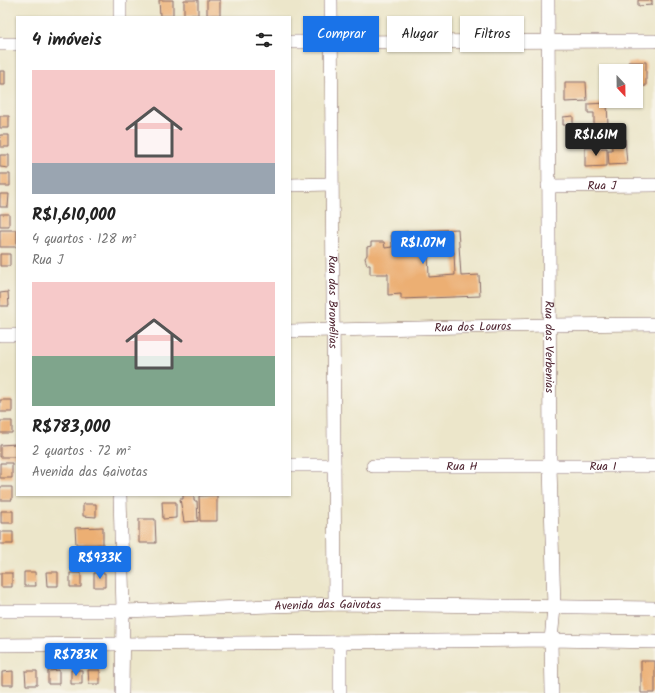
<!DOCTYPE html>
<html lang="pt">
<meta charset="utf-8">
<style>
:root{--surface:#fff;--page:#f2f2f2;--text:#222;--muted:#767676;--accent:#1a73e8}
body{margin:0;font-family:Kalam,sans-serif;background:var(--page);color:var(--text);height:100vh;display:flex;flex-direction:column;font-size:15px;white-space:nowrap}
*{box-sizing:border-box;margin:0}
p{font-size:13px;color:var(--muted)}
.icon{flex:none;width:22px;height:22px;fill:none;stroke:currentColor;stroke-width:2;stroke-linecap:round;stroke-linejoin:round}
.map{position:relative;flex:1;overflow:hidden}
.details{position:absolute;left:16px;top:16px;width:275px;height:480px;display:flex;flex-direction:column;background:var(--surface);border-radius:0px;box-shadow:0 1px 3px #0004}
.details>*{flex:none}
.hud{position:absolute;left:303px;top:16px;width:292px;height:36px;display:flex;gap:8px}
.needle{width:26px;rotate:158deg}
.controls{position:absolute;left:599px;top:64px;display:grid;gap:8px}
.controls a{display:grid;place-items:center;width:44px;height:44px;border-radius:0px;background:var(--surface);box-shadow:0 1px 3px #0004;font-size:20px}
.price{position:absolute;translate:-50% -34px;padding:0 9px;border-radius:4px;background:var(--accent);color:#fff;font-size:13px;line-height:26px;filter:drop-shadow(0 1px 2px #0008)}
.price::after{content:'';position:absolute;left:50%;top:24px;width:12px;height:9px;margin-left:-6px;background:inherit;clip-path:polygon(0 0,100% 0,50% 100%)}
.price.active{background:#222;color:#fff}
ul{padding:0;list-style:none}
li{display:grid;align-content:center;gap:8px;height:212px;padding:0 16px}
li span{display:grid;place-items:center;height:124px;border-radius:0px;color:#555}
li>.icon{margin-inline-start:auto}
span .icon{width:72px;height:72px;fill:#fffc;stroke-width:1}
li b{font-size:17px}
h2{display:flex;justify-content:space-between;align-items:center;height:48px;padding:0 16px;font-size:17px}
.tag{padding:0 14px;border-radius:0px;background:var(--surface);box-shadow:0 1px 3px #0004;font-size:14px;line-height:36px}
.tag.active{background:var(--accent);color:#fff}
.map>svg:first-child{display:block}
</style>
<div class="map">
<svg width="655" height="693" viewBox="0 0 655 693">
<rect width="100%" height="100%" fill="#f7f3e8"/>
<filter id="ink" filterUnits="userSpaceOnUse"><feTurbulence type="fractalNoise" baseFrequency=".025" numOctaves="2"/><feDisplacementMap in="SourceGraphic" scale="8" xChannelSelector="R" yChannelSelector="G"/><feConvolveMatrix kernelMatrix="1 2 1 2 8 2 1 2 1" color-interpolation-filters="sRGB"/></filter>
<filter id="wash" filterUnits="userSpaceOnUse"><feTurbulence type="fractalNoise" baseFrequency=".012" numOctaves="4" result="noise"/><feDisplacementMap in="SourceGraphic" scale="16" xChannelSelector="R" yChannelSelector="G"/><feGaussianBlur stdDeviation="0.9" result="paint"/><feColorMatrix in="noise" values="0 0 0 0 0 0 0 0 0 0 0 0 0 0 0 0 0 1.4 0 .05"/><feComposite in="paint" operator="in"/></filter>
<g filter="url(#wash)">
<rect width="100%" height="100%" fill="#ece6ca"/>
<g id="blocks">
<path fill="#ecaf73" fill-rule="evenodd" d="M 159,0 L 173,0 L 173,16 L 160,16 Z
M 184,0 L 198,0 L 198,15 L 184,15 Z
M 207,0 L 220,0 L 220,15 L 207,15 Z
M 638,0 L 652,0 L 652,5 L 638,6 Z
M 628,62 L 646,62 L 646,86 L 636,87 L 636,71 L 628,71 Z
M 0,71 L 5,71 L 5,85 L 0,85 Z
M 565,82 L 586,82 L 587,101 L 565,102 Z
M 607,103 L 608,125 L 594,125 L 594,113 L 588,113 L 588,104 Z
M 0,116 L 9,116 L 9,128 L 0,128 Z
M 573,116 L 573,125 L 563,125 L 563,117 Z
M 0,135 L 9,135 L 9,147 L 0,147 Z
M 611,137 L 623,137 L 623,140 L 625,139 L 627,164 L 609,165 L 608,150 L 612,150 Z
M 585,148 L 607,148 L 607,166 L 585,167 Z
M 0,155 L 9,155 L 9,168 L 0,167 Z
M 0,174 L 10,174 L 10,186 L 0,186 Z
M 0,194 L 9,194 L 8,207 L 0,207 Z
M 0,214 L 9,214 L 9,226 L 0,226 Z
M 458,229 L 461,276 L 479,275 L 480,296 L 401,299 L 401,294 L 388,295 L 388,274 L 370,274 L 370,265 L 367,265 L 365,258 L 367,255 L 367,247 L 371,246 L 371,242 L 384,242 L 385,248 L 392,247 L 391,232 ZM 428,252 L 454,252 L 455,275 L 429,277 Z
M 0,230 L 17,230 L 17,247 L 0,247 Z
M 0,254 L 10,254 L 10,266 L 0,266 Z
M 8,292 L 9,306 L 0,306 L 0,293 Z
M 0,400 L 12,400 L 12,412 L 0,412 Z
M 0,421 L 12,421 L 12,433 L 0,433 Z
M 17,444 L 17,457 L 0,457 L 0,445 Z
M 0,463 L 12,463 L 12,478 L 0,478 Z
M 0,487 L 12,487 L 12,500 L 0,500 Z
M 183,495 L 194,495 L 194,501 L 197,501 L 198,521 L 184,522 L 180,499 L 183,499 Z
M 217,495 L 217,521 L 200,521 L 199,496 Z
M 162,502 L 176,502 L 176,518 L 163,519 Z
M 83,504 L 96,504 L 96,517 L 83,516 Z
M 1,511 L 13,511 L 13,523 L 1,523 Z
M 139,519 L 155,519 L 156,543 L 139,543 Z
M 103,527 L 103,544 L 76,544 L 75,528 Z
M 0,532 L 13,532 L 13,544 L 0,544 Z
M 24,572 L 35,572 L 36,586 L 24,586 Z
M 46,572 L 58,572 L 58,586 L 47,586 Z
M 1,573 L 12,573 L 12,587 L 1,587 Z
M 70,573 L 81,573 L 81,587 L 70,587 Z
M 94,573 L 105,573 L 105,587 L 94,587 Z
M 641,661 L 655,661 L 655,693 L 641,693 Z
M 59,670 L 59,684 L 48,684 L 48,671 Z
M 71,670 L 82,670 L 82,684 L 71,684 Z
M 88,670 L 100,670 L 100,684 L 89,684 Z
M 13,671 L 13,685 L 2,685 L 2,672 Z
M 25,671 L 37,671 L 37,685 L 26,685 Z"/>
</g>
</g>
<g filter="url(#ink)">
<use href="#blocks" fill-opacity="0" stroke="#836563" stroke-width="1"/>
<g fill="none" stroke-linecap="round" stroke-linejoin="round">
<g stroke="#836563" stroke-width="14">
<g id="minor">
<path d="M 120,0 L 120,17"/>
<path id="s1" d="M 331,0 L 335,604"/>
<path id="s2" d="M 548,0 L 550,466 L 554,608 L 551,640 L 552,693"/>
<path d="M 290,42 L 655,41"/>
<path d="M 0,44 L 17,44"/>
<path d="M 290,185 L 332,184"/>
<path id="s3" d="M 548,186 L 655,185"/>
<path id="s4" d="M 290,331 L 549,325 L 655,324"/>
<path d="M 0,335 L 17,335"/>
<path d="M 290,465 L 334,465"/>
<path id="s5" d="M 373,466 L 655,466"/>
<path d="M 120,495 L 123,611 L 122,693"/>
<path id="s6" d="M 0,611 L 123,611 L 335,604 L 655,608"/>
<path d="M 340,642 L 340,693"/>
<path d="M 0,645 L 551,640 L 655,642"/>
</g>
</g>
<use href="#minor" stroke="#fff" stroke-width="13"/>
</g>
</g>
<g text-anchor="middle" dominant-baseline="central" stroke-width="3" stroke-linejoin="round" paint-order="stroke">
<g font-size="12" fill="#4a1f2b" stroke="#f7f3e8">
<text stroke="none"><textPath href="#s3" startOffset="54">Rua J</textPath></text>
<text stroke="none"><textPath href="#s1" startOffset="302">Rua das Bromélias</textPath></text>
<text stroke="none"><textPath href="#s4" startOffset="183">Rua dos Louros</textPath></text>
<text stroke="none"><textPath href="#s2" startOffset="347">Rua das Verbenias</textPath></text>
<text stroke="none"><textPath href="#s5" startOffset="89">Rua H</textPath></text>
<text stroke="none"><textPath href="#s5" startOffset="230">Rua I</textPath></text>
<text stroke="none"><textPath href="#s6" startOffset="328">Avenida das Gaivotas</textPath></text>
</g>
</g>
</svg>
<div class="controls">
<a><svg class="needle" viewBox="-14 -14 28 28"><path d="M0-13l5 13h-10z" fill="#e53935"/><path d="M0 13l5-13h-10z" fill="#767676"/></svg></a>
</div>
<b class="price active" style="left:596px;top:157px">R$1.61M</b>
<b class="price" style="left:423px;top:265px">R$1.07M</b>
<b class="price" style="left:100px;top:580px">R$933K</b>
<b class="price" style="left:76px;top:677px">R$783K</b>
<div class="hud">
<a class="tag active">Comprar</a>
<a class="tag">Alugar</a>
<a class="tag">Filtros</a>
</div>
<section class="details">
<h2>4 imóveis<svg class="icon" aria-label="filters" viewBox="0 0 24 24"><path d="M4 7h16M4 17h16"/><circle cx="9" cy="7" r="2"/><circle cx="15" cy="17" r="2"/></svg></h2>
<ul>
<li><span style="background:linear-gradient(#f6c9c9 75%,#9aa5b1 0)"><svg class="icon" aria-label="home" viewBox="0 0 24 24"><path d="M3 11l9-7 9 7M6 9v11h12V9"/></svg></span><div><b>R$1,610,000</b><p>4 quartos · 128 m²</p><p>Rua J</p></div></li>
<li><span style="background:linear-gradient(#f6c9c9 60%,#7fa58c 0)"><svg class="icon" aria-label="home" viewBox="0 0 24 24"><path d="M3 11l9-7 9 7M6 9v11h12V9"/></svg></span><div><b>R$783,000</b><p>2 quartos · 72 m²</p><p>Avenida das Gaivotas</p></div></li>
</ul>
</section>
</div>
